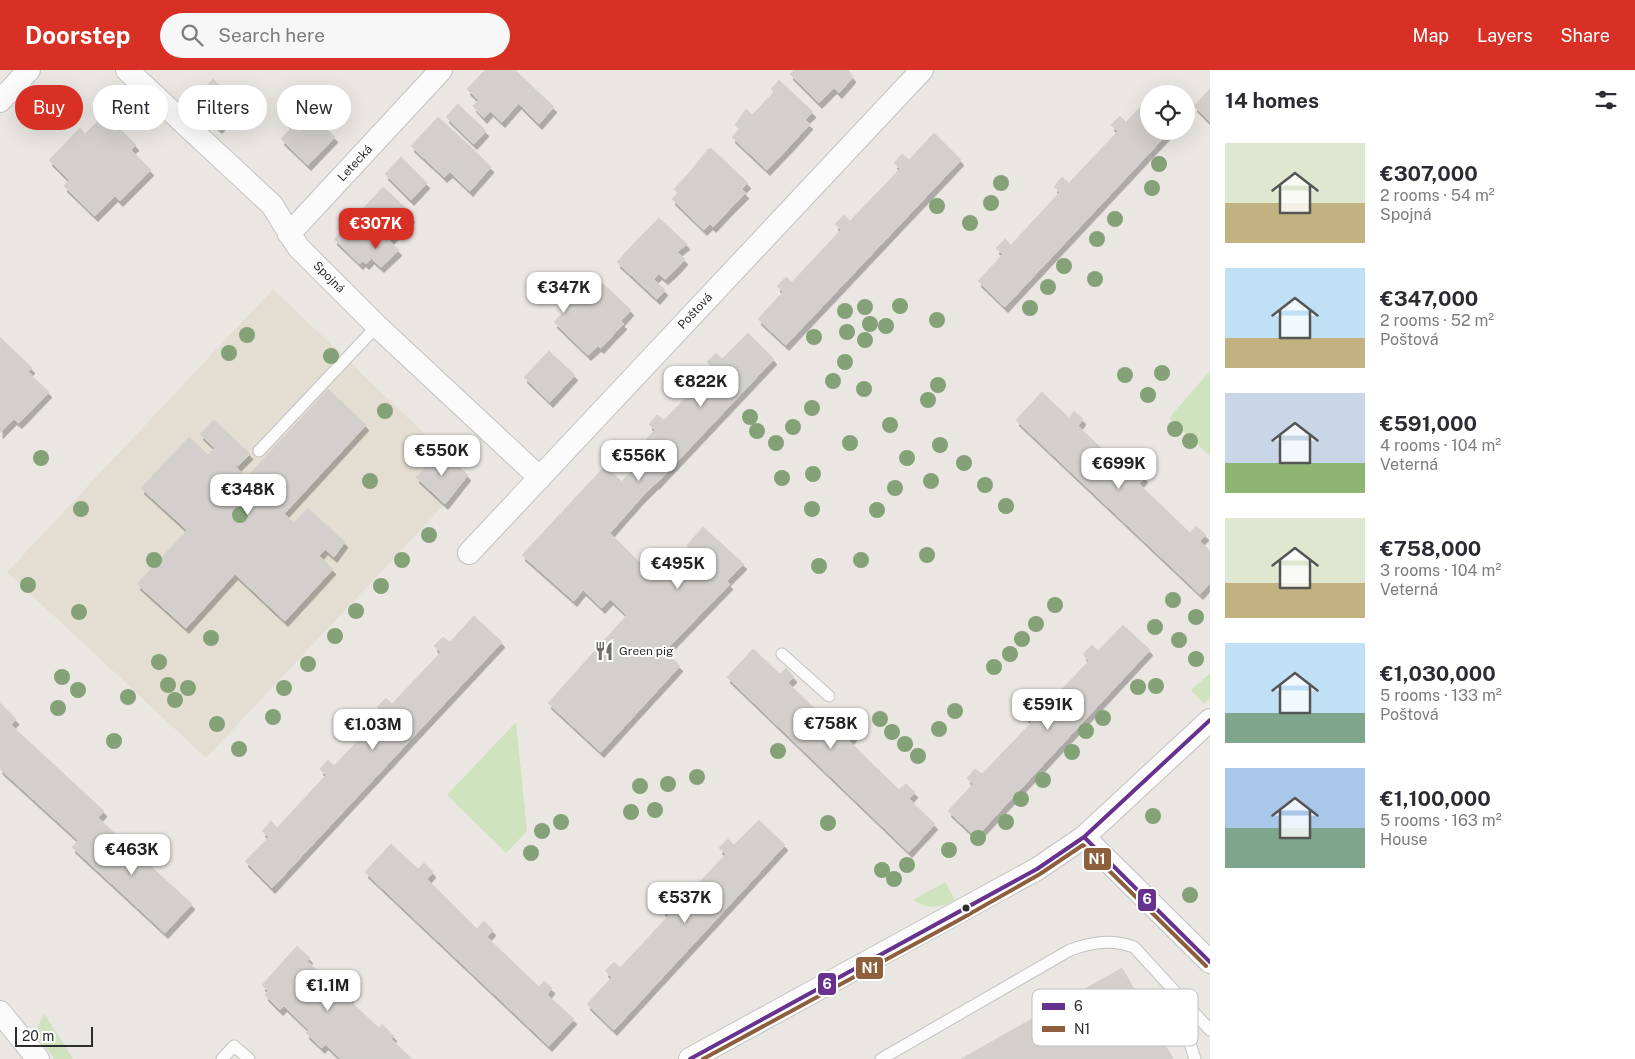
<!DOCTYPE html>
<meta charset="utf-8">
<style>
:root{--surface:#fff;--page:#f7f7f7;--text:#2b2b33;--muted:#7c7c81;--accent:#d93025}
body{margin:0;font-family:"Public Sans",sans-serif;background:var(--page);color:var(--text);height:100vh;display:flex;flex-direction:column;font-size:19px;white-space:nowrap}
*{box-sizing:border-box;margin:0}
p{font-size:16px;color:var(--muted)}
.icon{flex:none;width:28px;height:28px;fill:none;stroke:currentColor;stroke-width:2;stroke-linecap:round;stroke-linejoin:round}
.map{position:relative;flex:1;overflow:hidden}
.details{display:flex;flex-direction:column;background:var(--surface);width:425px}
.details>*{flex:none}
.banner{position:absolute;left:15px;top:15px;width:475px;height:45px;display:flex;gap:10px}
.buttons{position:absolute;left:1140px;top:15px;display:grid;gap:10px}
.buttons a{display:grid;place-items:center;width:55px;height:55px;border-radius:50%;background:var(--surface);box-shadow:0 5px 20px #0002;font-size:25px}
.scale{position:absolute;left:15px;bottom:12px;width:78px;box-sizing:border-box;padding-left:5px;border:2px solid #2d2d2d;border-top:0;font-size:14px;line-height:18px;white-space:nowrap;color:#2d2d2d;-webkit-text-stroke:4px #fff;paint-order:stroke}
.price{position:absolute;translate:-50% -42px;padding:0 11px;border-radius:10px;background:#fff;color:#222;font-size:16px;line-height:32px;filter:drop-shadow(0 1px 2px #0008)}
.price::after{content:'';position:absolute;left:50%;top:30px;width:15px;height:11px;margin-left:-8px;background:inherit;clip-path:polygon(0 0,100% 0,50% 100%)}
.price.current{background:var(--accent);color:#fff}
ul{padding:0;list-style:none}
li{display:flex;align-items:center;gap:15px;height:125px;padding:0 15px}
li span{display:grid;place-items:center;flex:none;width:140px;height:100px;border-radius:0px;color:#555}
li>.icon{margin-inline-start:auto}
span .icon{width:60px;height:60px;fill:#fffc;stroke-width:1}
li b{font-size:21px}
h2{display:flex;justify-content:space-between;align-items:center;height:60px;padding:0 15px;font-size:21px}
.pill{padding:0 18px;border-radius:22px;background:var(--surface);box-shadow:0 5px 20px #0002;font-size:18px;line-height:45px}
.pill.current{background:var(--accent);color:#fff}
header{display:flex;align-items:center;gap:30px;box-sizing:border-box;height:70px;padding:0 25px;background:var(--accent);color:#fff}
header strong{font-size:24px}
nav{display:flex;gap:28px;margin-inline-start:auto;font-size:18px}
.search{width:350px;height:45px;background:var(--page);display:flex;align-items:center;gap:12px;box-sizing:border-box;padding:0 18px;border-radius:28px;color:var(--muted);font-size:19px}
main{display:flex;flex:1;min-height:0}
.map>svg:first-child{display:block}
</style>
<header>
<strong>Doorstep</strong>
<div class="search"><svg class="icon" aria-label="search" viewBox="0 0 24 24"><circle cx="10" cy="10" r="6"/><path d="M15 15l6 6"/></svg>Search here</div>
<nav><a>Map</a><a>Layers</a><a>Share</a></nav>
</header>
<main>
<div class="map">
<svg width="1210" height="989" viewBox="0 0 1210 989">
<defs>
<filter id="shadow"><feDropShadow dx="3" dy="5.5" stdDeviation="0" flood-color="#0004"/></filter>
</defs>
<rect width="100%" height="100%" fill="#eae7e3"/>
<path fill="#e4ded2" d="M 273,219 L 468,405 L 445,434 L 206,688 L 7,502 Z"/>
<path fill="#cfe3bf" d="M 1209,302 L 1210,302 L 1210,386 L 1169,348 Z
M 1210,603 L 1210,628 L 1204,634 L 1191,620 Z
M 516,652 L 527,761 L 506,783 L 447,725 Z
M 945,812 L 955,830 C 940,838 928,840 913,830 Z
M 44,943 L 73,989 L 54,989 L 35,963 Z"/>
<path fill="#d2cfcc" stroke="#d5d3cf" filter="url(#shadow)" d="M 485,0 L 515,0 L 533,17 L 502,52 L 467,19 Z
M 794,0 L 830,0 L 846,15 L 839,23 L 834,18 L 819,33 L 790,4 Z
M 830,0 L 848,0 L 853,7 L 846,15 Z
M 213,9 L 240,35 L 219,58 L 195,37 L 201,31 L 197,27 Z
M 779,10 L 813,42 L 805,50 L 771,19 Z
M 533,17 L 554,37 L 539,54 L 518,33 Z
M 1210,19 L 1210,52 L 1194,36 Z
M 774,22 L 810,54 L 788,78 L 752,45 Z
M 1149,28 L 1149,61 L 1170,61 L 1005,237 L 978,211 L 1003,184 L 996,178 L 1005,169 L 1011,175 L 1060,122 L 1054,117 L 1062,107 L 1069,113 L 1118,61 L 1111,55 L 1120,46 L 1126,52 Z
M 479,30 L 490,41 L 484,48 L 473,36 Z
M 300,34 L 335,67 L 308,95 L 281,69 L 292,57 L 285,51 Z
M 458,34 L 486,61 L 474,74 L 446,47 Z
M 746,39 L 752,45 L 739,58 L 735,55 Z
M 105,44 L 136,75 L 131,80 L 151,100 L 120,131 L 115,126 L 95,146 L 64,116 L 69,110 L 49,90 L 80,58 L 85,64 Z
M 752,45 L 788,78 L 767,100 L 732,67 Z
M 438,47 L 472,78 L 453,98 L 446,92 L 438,101 L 411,76 Z
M 934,63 L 961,90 L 786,275 L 758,249 L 783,222 L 777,216 L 786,207 L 792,212 L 841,160 L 835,154 L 844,145 L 850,151 L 900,99 L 894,93 L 902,84 L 909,90 Z
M 472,78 L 484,90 L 465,110 L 453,98 Z
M 708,79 L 712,79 L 748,113 L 742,119 L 746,123 L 729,140 L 690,102 Z
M 401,87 L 427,113 L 411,130 L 385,104 Z
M 484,90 L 491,97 L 470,121 L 450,102 L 444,107 L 438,101 L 446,92 L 465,110 Z
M 690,102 L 729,140 L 713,157 L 710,154 L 704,160 L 672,129 L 678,123 L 674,119 Z
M 383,117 L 410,142 L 385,167 L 360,142 Z
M 360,142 L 385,167 L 360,194 L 334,169 Z
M 408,144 L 412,147 L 389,171 L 385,167 Z
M 659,148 L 687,174 L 677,182 L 679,184 L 673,190 L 679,196 L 672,203 L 637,170 Z
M 385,167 L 389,171 L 366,194 L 363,191 Z
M 637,170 L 672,203 L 665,209 L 659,204 L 645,218 L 617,192 Z
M 389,171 L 399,180 L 381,197 L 372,189 Z
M 679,184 L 685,189 L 679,196 L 673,190 Z
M 596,207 L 599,210 L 580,229 L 577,226 Z
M 599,210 L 631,240 L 621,251 L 624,254 L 613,265 L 578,232 Z
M 654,210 L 665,220 L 657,229 L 645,218 Z
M 578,232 L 613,265 L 601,278 L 598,276 L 588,285 L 557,255 Z
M 572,233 L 575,235 L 557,255 L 554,252 Z
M 748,263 L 774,289 L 656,414 L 629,388 L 655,360 L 649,354 L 657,345 L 664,350 L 714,299 L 707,292 L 716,283 L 722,289 Z
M 0,267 L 32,298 L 28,302 L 49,322 L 19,353 L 14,349 L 0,363 Z
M 549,281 L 575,305 L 550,332 L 524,307 Z
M 328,319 L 366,355 L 284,444 L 294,453 L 308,438 L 345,472 L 334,487 L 325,479 L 319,486 L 333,499 L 285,551 L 235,504 L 186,558 L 137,514 L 187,460 L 141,418 L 189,367 L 208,385 L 215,378 L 200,364 L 214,350 L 250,384 L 238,396 L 229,389 L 246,408 Z
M 1042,322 L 1069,348 L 1074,341 L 1083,349 L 1078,356 L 1130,405 L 1136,399 L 1145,407 L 1139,414 L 1190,463 L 1196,456 L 1206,465 L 1200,471 L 1210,481 L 1210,513 L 1200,524 L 1016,350 Z
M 441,380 L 468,405 L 445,434 L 416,407 Z
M 637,395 L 656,413 L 640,429 L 622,411 Z
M 605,396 L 640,429 L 610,463 L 642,495 L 602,538 L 583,520 L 574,531 L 522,485 Z
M 703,457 L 744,494 L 727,511 L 730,514 L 665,581 L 610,529 L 642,495 L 659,511 L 689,481 L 687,475 Z
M 627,545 L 680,596 L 601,682 L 548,633 Z
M 474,546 L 502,572 L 272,818 L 245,791 L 269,767 L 262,761 L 271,751 L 277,758 L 326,705 L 320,699 L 328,690 L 334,696 L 384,643 L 377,637 L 386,628 L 392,634 L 441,582 L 434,576 L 443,567 L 450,572 Z
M 1123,555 L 1150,580 L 976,767 L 948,741 L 973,714 L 967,708 L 975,699 L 982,704 L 1032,652 L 1025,646 L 1034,637 L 1040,642 L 1089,591 L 1083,584 L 1092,575 L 1098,581 Z
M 753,579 L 780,604 L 786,598 L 794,607 L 788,613 L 839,662 L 846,656 L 854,665 L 849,671 L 899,720 L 906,714 L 915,722 L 909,729 L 935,754 L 909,782 L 727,607 Z
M 0,633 L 16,649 L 0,667 Z
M 11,655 L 104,741 L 78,770 L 0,699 L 0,667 Z
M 98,748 L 192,834 L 165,863 L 72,777 Z
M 759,750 L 785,775 L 614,960 L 587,934 L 612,907 L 605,901 L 614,892 L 620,898 L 669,845 L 662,840 L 671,830 L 677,836 L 726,784 L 719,778 L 728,769 L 734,775 Z
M 391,774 L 418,799 L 424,793 L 433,802 L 427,809 L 477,859 L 484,851 L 493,860 L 487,867 L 539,917 L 544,911 L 552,918 L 547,925 L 574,949 L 549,976 L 365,802 Z
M 297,876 L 310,888 L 307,891 L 336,918 L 339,915 L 351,926 L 348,929 L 379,958 L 382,954 L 394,966 L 391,969 L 412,989 L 341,989 L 325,974 L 322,978 L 306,963 L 309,960 L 284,936 L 280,940 L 265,925 L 268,921 L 262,915 Z
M 1122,898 L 1173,989 L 961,989 Z"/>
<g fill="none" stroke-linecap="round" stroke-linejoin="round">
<g stroke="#c3c2c2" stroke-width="13">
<path id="lane" d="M 259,381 L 377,256
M 782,584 L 829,626
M 1174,924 L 1195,989
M 222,989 L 234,976 L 249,989
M 881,989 L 1070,880 C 1092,872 1111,869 1134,877 L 1210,960"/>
</g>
<g stroke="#c3c2c2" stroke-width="24">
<path id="street" d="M 127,0 L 272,135 L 298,177 L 377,256 L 540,408
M 0,31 L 29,0
M 289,164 L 441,0
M 469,483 L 922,0
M 1084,767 L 1210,892
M 0,942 L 38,989
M 690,989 L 1037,799 L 1084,767 L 1210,650"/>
</g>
<use href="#lane" stroke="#fcfbfb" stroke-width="11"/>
<use href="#street" stroke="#fcfbfb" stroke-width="22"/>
<g stroke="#fff" stroke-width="8">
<path id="bus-1" d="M 1084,767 L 1210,892
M 690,989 L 1037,799 L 1084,767 L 1210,650"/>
</g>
<g stroke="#fff" stroke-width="8">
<path id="bus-2" d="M 703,989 L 959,850 L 1040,804 L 1083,775 L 1206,896"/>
</g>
<use href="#bus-1" stroke="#66318f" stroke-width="4"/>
<use href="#bus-2" stroke="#8d5f3d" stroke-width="4"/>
</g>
<g fill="#84a177">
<circle cx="1159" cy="94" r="8"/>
<circle cx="1001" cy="113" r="8"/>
<circle cx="1152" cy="118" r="8"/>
<circle cx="991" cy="133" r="8"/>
<circle cx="937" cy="136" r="8"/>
<circle cx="1115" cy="149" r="8"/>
<circle cx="970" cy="153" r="8"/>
<circle cx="1097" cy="169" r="8"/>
<circle cx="1064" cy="196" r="8"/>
<circle cx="1095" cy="209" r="8"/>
<circle cx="1048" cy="217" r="8"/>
<circle cx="900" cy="236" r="8"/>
<circle cx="865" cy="237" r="8"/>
<circle cx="1030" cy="238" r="8"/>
<circle cx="845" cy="241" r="8"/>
<circle cx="937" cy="250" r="8"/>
<circle cx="870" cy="254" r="8"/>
<circle cx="886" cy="256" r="8"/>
<circle cx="847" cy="262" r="8"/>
<circle cx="247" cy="265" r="8"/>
<circle cx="814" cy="267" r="8"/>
<circle cx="865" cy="270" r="8"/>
<circle cx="229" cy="283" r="8"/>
<circle cx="331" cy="286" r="8"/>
<circle cx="845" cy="292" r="8"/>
<circle cx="1162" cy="303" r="8"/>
<circle cx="1125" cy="305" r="8"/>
<circle cx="833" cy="311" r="8"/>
<circle cx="938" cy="315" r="8"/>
<circle cx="864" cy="319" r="8"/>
<circle cx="1148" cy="325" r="8"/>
<circle cx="928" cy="330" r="8"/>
<circle cx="812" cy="338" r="8"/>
<circle cx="385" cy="341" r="8"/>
<circle cx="750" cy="347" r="8"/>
<circle cx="890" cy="355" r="8"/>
<circle cx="793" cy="357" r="8"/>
<circle cx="1175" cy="359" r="8"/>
<circle cx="757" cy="361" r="8"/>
<circle cx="1190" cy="371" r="8"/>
<circle cx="776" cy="373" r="8"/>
<circle cx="850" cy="373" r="8"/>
<circle cx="940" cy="375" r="8"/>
<circle cx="41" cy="388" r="8"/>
<circle cx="907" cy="388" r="8"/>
<circle cx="964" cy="393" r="8"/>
<circle cx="813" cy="404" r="8"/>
<circle cx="782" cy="408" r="8"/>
<circle cx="370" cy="411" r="8"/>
<circle cx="931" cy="411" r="8"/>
<circle cx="985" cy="415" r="8"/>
<circle cx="895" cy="418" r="8"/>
<circle cx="1006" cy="436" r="8"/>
<circle cx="81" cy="439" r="8"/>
<circle cx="812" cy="439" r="8"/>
<circle cx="877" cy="440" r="8"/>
<circle cx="240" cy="445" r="8"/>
<circle cx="429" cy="465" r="8"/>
<circle cx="927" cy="485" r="8"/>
<circle cx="154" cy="490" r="8"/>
<circle cx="402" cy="490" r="8"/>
<circle cx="861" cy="490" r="8"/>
<circle cx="819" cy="496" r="8"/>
<circle cx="28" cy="515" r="8"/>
<circle cx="381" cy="516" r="8"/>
<circle cx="1173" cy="530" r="8"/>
<circle cx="1055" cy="535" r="8"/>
<circle cx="356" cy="541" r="8"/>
<circle cx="79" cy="542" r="8"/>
<circle cx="1196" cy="547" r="8"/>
<circle cx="1036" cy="554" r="8"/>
<circle cx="1155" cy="557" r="8"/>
<circle cx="335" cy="566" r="8"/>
<circle cx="211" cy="568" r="8"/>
<circle cx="1022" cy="569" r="8"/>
<circle cx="1179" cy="570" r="8"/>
<circle cx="1010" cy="584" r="8"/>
<circle cx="1196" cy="589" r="8"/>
<circle cx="159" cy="592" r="8"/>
<circle cx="308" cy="594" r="8"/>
<circle cx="994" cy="597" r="8"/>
<circle cx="62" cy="607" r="8"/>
<circle cx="168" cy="615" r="8"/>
<circle cx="1156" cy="616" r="8"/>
<circle cx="1138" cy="617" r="8"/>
<circle cx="188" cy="618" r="8"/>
<circle cx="284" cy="618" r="8"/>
<circle cx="78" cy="620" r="8"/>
<circle cx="128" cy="627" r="8"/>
<circle cx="175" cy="630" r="8"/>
<circle cx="58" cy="638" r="8"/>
<circle cx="955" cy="641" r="8"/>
<circle cx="273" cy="647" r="8"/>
<circle cx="1103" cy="648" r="8"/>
<circle cx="880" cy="649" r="8"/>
<circle cx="217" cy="654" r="8"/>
<circle cx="939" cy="659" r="8"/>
<circle cx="1086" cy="661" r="8"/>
<circle cx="892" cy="662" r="8"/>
<circle cx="114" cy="671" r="8"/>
<circle cx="905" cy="674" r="8"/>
<circle cx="239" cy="679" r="8"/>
<circle cx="778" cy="681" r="8"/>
<circle cx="1072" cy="682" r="8"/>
<circle cx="918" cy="686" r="8"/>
<circle cx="697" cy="707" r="8"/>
<circle cx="1043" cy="710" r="8"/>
<circle cx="668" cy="714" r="8"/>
<circle cx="640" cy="716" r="8"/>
<circle cx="1021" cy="729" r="8"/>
<circle cx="655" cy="740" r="8"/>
<circle cx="631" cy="742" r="8"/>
<circle cx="1153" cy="746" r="8"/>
<circle cx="561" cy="752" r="8"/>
<circle cx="1006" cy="752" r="8"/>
<circle cx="828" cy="753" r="8"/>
<circle cx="542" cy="761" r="8"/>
<circle cx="978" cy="768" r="8"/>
<circle cx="949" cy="780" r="8"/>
<circle cx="531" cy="783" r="8"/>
<circle cx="907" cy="795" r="8"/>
<circle cx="882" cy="800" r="8"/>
<circle cx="894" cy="809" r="8"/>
<circle cx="1190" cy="825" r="8"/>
</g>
<defs>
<g id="restaurant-bare" transform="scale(1.5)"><path d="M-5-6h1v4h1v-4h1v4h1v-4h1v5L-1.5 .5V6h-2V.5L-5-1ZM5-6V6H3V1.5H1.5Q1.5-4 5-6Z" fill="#6f6e6d" stroke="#fff" stroke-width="2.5" paint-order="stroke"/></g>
</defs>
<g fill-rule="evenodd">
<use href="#restaurant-bare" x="604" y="581"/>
</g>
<circle fill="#2d2d2d" stroke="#fff" stroke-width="2" cx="966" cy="838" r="4.5"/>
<g text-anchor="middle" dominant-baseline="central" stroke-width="4" stroke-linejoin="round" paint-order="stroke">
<g font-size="12" fill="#2d2d2d" stroke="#fff">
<text transform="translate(355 93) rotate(-47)">Letecká</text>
<text transform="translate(329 207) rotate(45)">Spojná</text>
<text transform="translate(695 241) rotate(-47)">Poštová</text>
</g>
<g font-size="12" fill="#2d2d2d" stroke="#fff" text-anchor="start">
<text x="619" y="581">Green pig</text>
</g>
</g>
<rect x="1032" y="919" width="166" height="57" rx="8" fill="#fff" stroke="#c0c0c0" stroke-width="1"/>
<rect x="1042" y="933" width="23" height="7" fill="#66318f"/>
<rect x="1042" y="956" width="23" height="6" fill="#8d5f3d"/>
<g font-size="14" fill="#2d2d2d">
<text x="1074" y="941">6</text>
<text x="1074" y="964">N1</text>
</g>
<g stroke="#fff" stroke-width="2">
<rect x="1083" y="777" width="29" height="24" rx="5" fill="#8d5f3d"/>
<rect x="1137" y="818" width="20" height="24" rx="5" fill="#66318f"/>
<rect x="855" y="886" width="29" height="24" rx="5" fill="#8d5f3d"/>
<rect x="817" y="902" width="20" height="24" rx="5" fill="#66318f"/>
</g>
<g font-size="14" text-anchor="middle" font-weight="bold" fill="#fff">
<text x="1097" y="794">N1</text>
<text x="1147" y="834">6</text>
<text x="870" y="903">N1</text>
<text x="827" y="919">6</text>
</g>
</svg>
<div class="buttons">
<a><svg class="icon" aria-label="locate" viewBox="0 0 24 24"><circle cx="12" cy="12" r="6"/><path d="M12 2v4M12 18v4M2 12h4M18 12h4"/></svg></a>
</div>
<div class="scale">20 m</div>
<b class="price current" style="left:376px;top:180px">€307K</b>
<b class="price" style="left:564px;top:244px">€347K</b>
<b class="price" style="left:701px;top:338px">€822K</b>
<b class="price" style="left:442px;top:407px">€550K</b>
<b class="price" style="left:639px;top:412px">€556K</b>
<b class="price" style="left:1119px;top:420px">€699K</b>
<b class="price" style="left:248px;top:446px">€348K</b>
<b class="price" style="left:678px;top:520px">€495K</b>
<b class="price" style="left:1048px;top:661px">€591K</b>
<b class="price" style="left:831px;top:680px">€758K</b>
<b class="price" style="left:373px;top:681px">€1.03M</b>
<b class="price" style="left:132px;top:806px">€463K</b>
<b class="price" style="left:685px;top:854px">€537K</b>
<b class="price" style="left:328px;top:942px">€1.1M</b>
<div class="banner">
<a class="pill current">Buy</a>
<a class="pill">Rent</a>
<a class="pill">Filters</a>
<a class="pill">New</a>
</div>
</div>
<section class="details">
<h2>14 homes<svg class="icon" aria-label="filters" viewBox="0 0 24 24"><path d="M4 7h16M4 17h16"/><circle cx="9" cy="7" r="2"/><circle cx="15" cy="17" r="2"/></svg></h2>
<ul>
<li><span style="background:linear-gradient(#dfe7d0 60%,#c2b280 0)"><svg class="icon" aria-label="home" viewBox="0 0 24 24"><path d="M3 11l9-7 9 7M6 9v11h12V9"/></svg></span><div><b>€307,000</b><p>2 rooms · 54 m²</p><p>Spojná</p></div></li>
<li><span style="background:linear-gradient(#bfe0f5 70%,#c2b280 0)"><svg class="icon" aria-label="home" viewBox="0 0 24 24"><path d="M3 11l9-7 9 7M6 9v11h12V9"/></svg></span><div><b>€347,000</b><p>2 rooms · 52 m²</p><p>Poštová</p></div></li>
<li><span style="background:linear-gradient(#c9d6e8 70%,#8fb573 0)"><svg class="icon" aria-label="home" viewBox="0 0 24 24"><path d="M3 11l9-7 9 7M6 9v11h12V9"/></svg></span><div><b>€591,000</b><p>4 rooms · 104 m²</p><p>Veterná</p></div></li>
<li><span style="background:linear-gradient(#dfe7d0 65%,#c2b280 0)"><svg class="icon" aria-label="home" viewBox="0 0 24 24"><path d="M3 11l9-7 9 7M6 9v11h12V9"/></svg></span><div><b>€758,000</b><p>3 rooms · 104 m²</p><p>Veterná</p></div></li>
<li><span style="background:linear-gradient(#bfe0f5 70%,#7fa58c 0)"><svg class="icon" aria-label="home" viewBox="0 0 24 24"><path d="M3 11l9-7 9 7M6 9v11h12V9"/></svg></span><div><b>€1,030,000</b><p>5 rooms · 133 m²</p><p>Poštová</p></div></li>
<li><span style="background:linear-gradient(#a9c7e8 60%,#7fa58c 0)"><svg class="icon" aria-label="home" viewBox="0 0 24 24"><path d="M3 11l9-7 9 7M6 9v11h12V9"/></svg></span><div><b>€1,100,000</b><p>5 rooms · 163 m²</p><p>House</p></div></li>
</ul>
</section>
</main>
